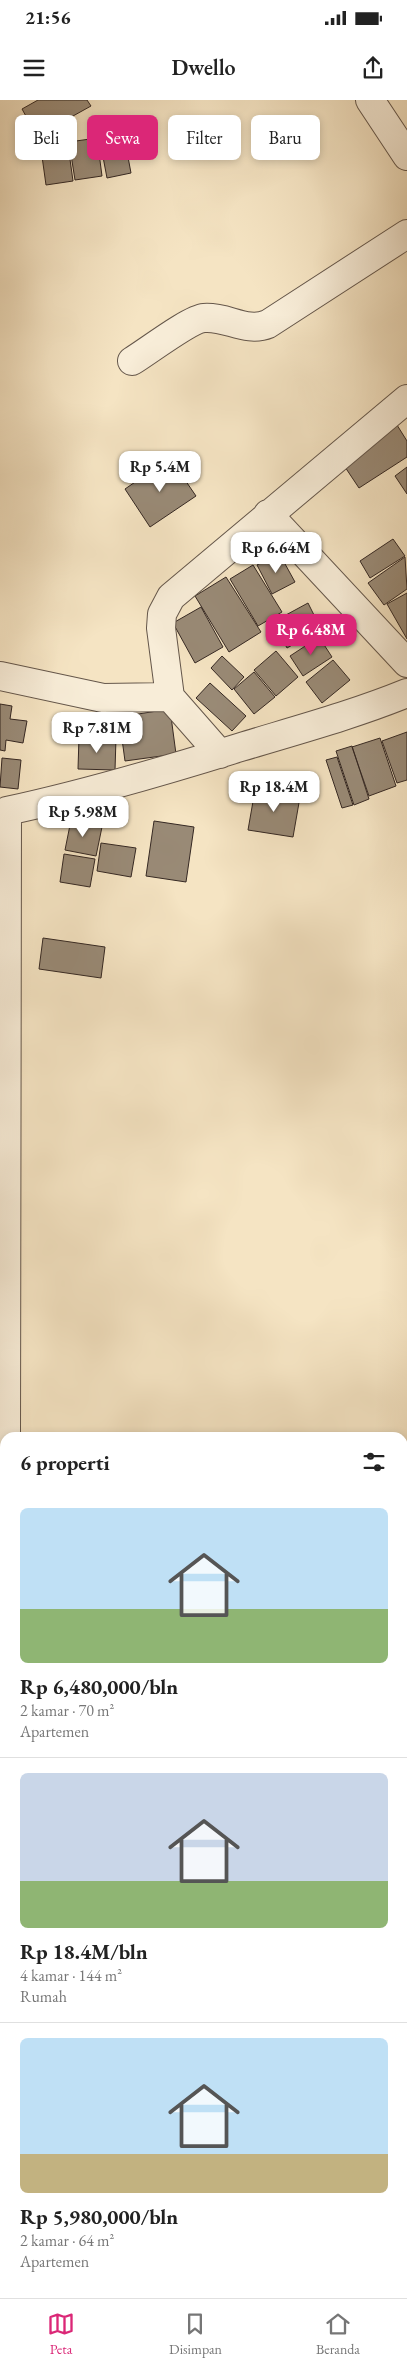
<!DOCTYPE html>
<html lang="id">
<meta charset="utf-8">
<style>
:root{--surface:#fff;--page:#f6f6f6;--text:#222;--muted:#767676;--line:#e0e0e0;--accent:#db2777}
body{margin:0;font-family:"EB Garamond",serif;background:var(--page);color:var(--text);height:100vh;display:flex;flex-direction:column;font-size:19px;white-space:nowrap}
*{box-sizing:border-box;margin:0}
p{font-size:16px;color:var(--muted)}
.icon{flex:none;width:28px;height:28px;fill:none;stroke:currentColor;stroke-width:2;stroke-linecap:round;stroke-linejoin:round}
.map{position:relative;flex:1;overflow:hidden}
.panel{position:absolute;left:0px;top:1332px;width:408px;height:866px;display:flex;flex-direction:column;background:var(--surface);border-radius:15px 15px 0 0;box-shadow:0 2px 8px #0003}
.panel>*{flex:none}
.top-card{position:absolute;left:15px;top:15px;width:378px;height:45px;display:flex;gap:10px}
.price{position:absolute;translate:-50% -42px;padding:0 11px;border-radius:10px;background:#fff;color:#222;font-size:16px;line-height:32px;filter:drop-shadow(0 1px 2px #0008)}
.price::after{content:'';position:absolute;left:50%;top:30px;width:15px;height:11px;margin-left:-8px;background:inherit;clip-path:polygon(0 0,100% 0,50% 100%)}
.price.selected{background:var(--accent);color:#fff}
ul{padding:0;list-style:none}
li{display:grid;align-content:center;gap:10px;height:265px;padding:0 20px}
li+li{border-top:1px solid var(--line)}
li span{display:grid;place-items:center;height:155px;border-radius:8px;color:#555}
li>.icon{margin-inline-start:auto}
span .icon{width:90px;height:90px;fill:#fffc;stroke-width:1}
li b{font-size:21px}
h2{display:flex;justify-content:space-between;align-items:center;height:60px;padding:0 20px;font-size:21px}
.pill{padding:0 18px;border-radius:8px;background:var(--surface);box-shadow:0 2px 8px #0003;font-size:18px;line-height:45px}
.pill.selected{background:var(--accent);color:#fff}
.status{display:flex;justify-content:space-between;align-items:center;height:35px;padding:0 25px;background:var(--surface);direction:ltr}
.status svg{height:14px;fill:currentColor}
header{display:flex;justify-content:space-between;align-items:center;height:65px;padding:0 20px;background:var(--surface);font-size:22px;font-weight:600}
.tab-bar{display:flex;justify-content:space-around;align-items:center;height:70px;border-top:1px solid var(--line);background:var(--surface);font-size:14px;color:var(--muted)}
.tab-bar a{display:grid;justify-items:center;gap:2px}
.tab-bar .selected{color:var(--accent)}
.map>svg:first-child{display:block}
</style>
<div class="status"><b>21:56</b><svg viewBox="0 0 49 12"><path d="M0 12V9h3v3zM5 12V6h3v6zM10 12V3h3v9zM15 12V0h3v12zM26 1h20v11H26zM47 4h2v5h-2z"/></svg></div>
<header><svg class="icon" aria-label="menu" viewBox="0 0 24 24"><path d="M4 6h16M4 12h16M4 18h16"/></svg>Dwello<svg class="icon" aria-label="share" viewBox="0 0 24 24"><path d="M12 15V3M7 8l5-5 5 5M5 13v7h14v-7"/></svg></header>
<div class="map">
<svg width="407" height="2198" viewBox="0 0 407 2198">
<rect width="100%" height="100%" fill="#f5e4c3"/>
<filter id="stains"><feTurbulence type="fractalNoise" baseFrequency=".004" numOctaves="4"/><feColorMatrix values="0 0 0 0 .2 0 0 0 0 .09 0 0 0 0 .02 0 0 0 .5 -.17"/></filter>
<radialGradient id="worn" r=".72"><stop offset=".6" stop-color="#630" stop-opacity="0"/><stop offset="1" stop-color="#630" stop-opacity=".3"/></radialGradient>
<path fill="#998a76" stroke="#352823" d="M 38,0 L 87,0 L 91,6 L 37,36 L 22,9 Z
M 124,36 L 131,73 L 107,78 L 100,41 Z
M 67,38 L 73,81 L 46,85 L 40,42 Z
M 97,38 L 102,76 L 75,80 L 69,42 Z
M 397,325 L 407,341 L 407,357 L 359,388 L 341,361 Z
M 170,358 L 196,396 L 150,427 L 125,389 Z
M 407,367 L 407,394 L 395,376 Z
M 393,439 L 405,456 L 370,478 L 360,461 Z
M 279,453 L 295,482 L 272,494 L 257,465 Z
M 405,457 L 407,489 L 384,505 L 368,483 Z
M 253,465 L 282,512 L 258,526 L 230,479 Z
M 226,477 L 261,532 L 229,552 L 195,496 Z
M 407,493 L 407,539 L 387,504 Z
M 308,503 L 321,529 L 287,548 L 273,522 Z
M 201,507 L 223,547 L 195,563 L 173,523 Z
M 319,537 L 332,557 L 303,576 L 290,556 Z
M 276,551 L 298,577 L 276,596 L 254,570 Z
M 222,556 L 244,577 L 232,590 L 211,568 Z
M 333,560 L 350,580 L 322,603 L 306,582 Z
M 254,572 L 275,597 L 254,614 L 234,589 Z
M 210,583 L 246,616 L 232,631 L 196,598 Z
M 0,604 L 12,606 L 10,619 L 27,621 L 23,643 L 6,640 L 5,651 L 0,650 Z
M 170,609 L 176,654 L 125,661 L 119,617 Z
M 75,618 L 102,618 L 102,634 L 74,633 Z
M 407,632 L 407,680 L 397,683 L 382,641 Z
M 79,637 L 116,638 L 115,670 L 78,669 Z
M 380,638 L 396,686 L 369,696 L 352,647 Z
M 352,646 L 369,699 L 354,705 L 336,651 Z
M 337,657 L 353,705 L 342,708 L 326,660 Z
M 2,658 L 21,660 L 18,689 L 0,687 Z
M 255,690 L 300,697 L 293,737 L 248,730 Z
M 71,720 L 102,727 L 96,756 L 65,750 Z
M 154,721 L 194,727 L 186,782 L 146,776 Z
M 101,743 L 136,748 L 131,777 L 97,771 Z
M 64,754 L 95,759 L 90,787 L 60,782 Z
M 43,838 L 105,847 L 101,878 L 39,869 Z"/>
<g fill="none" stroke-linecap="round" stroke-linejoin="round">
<g stroke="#65574b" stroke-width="30">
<path id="minor" d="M 370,0 L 407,56
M 132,261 C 147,252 190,219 204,218 C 227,216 246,233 268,224 L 407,134
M 268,414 L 407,563
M 0,576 L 103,598 L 170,597 L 220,654
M 170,597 L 161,528 L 162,514 L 171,497 L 407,299
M 6,1338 L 7,711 C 86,694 164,671 241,647 C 297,630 353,615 407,593
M 0,1524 L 5,1458
M 0,1615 L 5,1616
M 402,1721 L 407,1722
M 0,2159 L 5,2161
M 16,2198 L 18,2194"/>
</g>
<use href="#minor" stroke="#f8edd8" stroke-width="28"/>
</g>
<rect width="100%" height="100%" filter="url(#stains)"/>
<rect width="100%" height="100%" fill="url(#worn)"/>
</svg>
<b class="price" style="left:160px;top:393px">Rp 5.4M</b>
<b class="price" style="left:276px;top:474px">Rp 6.64M</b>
<b class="price selected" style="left:311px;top:556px">Rp 6.48M</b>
<b class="price" style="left:97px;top:654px">Rp 7.81M</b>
<b class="price" style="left:274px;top:713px">Rp 18.4M</b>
<b class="price" style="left:83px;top:738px">Rp 5.98M</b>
<div class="top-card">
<a class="pill">Beli</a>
<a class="pill selected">Sewa</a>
<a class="pill">Filter</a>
<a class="pill">Baru</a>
</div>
<section class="panel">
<h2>6 properti<svg class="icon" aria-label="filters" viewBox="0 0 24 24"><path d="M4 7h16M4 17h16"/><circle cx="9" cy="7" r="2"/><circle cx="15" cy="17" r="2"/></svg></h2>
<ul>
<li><span style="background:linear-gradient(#bfe0f5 65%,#8fb573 0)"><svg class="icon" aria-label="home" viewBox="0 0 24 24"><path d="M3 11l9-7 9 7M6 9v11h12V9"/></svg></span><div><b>Rp 6,480,000/bln</b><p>2 kamar · 70 m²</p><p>Apartemen</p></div></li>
<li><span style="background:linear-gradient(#c9d6e8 70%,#8fb573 0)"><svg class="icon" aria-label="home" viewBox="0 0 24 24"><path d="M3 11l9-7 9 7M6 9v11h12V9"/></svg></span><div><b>Rp 18.4M/bln</b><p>4 kamar · 144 m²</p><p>Rumah</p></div></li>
<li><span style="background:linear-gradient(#bfe0f5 75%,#c2b280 0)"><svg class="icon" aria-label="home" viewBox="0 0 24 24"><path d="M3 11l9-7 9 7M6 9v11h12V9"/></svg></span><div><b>Rp 5,980,000/bln</b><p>2 kamar · 64 m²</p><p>Apartemen</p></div></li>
</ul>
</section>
</div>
<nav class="tab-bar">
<a class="selected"><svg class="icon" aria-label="map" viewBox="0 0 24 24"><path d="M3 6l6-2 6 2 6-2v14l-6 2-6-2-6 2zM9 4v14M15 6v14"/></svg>Peta</a>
<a><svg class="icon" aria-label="saved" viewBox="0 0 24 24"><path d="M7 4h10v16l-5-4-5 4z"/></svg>Disimpan</a>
<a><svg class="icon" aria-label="home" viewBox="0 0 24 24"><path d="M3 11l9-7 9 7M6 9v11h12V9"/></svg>Beranda</a>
</nav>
